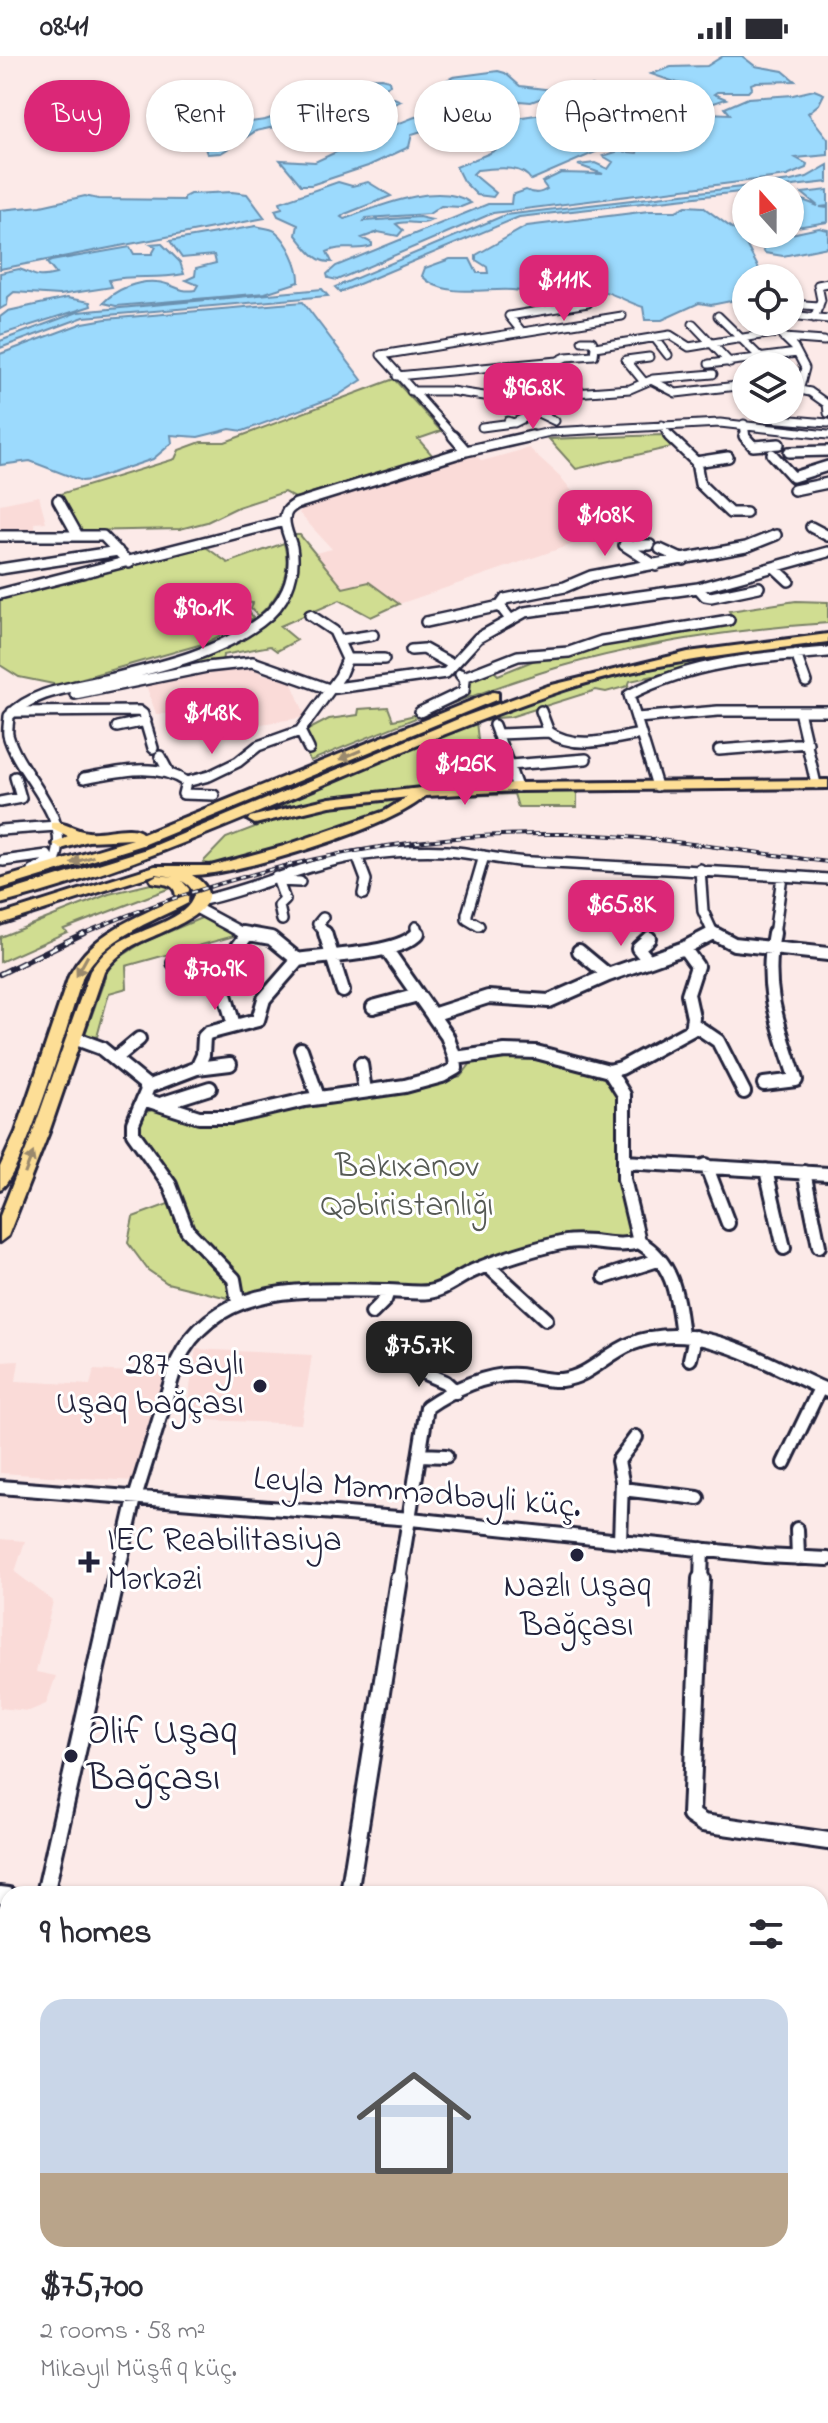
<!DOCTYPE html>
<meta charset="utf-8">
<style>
:root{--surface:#fff;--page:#f7f7f7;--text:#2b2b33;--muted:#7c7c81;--line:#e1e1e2;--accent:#db2777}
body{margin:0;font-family:"Indie Flower",sans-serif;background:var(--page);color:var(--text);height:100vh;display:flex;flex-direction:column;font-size:30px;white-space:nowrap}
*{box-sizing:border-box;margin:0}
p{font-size:26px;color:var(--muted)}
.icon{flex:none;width:44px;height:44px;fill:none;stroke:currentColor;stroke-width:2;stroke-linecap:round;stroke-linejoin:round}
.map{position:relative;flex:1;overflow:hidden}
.drawer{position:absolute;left:0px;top:1830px;width:828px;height:538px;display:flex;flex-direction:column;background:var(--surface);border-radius:24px 24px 0 0;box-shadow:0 2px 6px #0004}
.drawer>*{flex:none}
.guide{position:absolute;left:24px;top:24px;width:780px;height:72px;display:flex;gap:16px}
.needle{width:52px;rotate:339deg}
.fabs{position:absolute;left:732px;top:120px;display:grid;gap:16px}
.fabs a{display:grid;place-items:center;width:72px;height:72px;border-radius:50%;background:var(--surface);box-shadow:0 2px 6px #0004;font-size:40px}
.price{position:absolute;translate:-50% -68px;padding:0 18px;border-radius:16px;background:var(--accent);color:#fff;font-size:26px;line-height:52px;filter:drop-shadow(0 2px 4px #0008)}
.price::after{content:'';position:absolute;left:50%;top:48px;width:24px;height:18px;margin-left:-12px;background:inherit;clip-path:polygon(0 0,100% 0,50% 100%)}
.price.selected{background:#222;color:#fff}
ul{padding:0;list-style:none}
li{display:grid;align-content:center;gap:16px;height:424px;padding:0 40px}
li+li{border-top:2px solid var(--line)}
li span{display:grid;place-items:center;height:248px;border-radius:24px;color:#555}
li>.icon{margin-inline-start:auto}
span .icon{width:144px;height:144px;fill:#fffc;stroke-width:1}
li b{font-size:34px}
h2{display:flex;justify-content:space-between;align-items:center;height:96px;padding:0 40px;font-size:34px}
.tag{padding:0 28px;border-radius:36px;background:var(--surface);box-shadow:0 2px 6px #0004;font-size:28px;line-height:72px}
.tag.selected{background:var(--accent);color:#fff}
.status{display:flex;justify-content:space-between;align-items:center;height:56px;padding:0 40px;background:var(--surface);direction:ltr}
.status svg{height:22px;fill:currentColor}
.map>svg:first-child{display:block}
</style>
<div class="status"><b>08:41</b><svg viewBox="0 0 49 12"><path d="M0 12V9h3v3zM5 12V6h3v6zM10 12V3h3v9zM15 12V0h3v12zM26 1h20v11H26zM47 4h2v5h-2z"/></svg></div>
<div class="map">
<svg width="828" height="2367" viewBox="0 0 828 2367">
<rect width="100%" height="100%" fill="#fceae8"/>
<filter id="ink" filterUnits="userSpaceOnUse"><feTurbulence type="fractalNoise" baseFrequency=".0125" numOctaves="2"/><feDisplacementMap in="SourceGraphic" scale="16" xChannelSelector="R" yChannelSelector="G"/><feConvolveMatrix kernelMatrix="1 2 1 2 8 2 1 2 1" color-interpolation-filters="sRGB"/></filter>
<g filter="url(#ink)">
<path fill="#fadbd8" d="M 529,392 L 560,420 L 605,477 L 399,548 L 369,526 L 344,533 L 315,497 L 332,493 L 299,457 L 304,450 L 473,397 L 482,405 Z
M 39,440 L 46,466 L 34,467 L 36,476 L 0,476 L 0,448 Z
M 247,609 L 255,610 L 262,619 L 275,618 L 290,623 L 306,661 L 178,681 L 169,658 L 156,658 L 146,629 L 188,618 Z
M 196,1293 L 312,1299 L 301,1368 L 185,1363 Z
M 19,1305 L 16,1325 L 90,1329 L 94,1314 L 164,1318 L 135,1425 L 0,1417 L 0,1306 Z
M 0,1483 L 25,1485 L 15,1516 L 53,1545 L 36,1616 L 56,1620 L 46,1648 L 29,1655 L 0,1652 Z"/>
<path fill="#d0dd91" stroke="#798066" stroke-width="2" d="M 394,323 L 441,375 L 418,383 L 433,400 L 295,442 L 284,436 L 238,451 L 207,466 L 180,473 L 80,475 L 60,438 L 175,403 L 179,394 L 201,386 L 225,386 Z
M 663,379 L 676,390 L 576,413 L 549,383 Z
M 293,479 L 300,479 L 343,532 L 369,526 L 399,548 L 371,561 L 340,544 L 280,570 L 297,584 L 277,595 L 270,590 L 223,599 L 222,607 L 102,632 L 226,587 L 286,542 L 297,514 Z
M 284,487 C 292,517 280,540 258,560 L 251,553 L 253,547 L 236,546 L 233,556 L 248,556 L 253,562 L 206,587 L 58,629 L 19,621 L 0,609 L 0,540 L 203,489 L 228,507 Z
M 796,545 L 828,546 L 828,567 C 737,573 644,587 556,612 C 472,637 391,672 310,705 L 306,696 L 313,693 L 306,675 L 329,663 L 358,659 L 359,653 L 388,651 L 393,664 C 419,658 453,653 469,631 L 469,621 L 492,613 L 498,619 L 540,602 L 733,563 L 729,555 Z
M 828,588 L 828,594 L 685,613 L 630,625 L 628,630 L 606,636 L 596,634 L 510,661 L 496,662 L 495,665 L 482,665 C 591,618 710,599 828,588 Z
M 476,666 L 479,692 L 425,697 L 431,729 L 274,751 Z
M 577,734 L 577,751 L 518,751 L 514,738 L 439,741 L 440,738 Z
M 411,740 L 407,748 C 375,759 224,818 203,806 L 226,782 L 276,763 L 332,750 Z
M 159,826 L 173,831 L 64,873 L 67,876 L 0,906 L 0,881 L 109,838 Z
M 206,860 L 234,880 L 126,910 L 127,932 L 109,937 L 97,981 L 85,978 L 110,908 L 142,887 Z
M 529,999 L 609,1020 L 619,1031 L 633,1187 L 575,1180 L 433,1231 L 232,1243 L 167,1227 L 148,1214 L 128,1187 L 133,1161 L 182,1143 C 172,1116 151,1095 137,1070 L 143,1057 L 162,1051 L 208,1069 L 461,1020 L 472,1006 Z"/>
<path fill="#9cdafd" stroke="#6b90af" stroke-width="2" d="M 723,0 L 742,0 L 755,10 L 783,15 L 795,25 L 756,26 L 751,28 L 752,32 L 748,36 L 717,36 L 714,38 L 726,43 L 711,48 L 682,43 L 689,36 L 684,29 L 651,18 L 671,11 L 707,10 Z
M 498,15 L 505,17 L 520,30 L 561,35 L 531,46 L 519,45 L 506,64 L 490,73 L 486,71 L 489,66 C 481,64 477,67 469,66 C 454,65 440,54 427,46 C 442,39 467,55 484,55 L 494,47 L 509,45 L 513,38 L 502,36 L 484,40 L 473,33 L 433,31 L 453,21 Z
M 381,22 L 389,24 L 390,29 L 323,59 L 300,56 L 307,64 L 256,75 L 221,97 L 207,98 L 205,92 L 210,82 L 230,77 L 237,68 L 265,64 L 311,49 L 353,23 Z
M 592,30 L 608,37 L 601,43 C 616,53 622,57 640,50 L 640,41 L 657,38 L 684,57 L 667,64 L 650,64 L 647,67 L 655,71 L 634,79 L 625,73 L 610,76 L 609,80 L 624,84 L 609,89 L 586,85 L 584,89 L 598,95 L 531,124 C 521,107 493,113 477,114 L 473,118 L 496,137 L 493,141 L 477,139 L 463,125 L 456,111 L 490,97 L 503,89 L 502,78 L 511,72 L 516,62 L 556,56 L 556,53 L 546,47 Z
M 814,34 L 824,38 L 819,48 L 808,57 L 828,83 L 828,99 L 796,102 L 807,108 L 806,112 L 787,120 L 493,157 L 337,224 L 328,222 L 327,218 L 336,210 L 488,148 L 511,148 L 512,139 L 526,134 C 533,138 540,138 547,133 L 542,126 L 561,117 L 603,118 L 578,109 L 595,107 L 608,113 L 613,106 L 603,100 L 619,95 L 637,97 L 638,93 L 627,88 L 649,80 L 656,83 L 671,80 L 661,75 L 677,68 L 696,70 L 687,64 L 707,57 L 730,58 L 725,52 L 748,42 L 793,39 Z
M 394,42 L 401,45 L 361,64 L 363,67 C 408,83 413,38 461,70 L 425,74 L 412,78 L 409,91 L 368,110 L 311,129 L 301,129 L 280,104 L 315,106 L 368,81 L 369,74 L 349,60 C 364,53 377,44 394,42 Z
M 828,109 L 828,126 L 519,161 L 340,236 L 335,231 L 505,159 L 791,125 L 807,121 Z
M 338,126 L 352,130 L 368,126 L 391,140 L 345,158 L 341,161 L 344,163 C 377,151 439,124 471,147 L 461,151 L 441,150 L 429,158 L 366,162 L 364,165 L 419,161 L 432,164 C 421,171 408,163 396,168 L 403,174 L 398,180 L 378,176 L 362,182 L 372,187 L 372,190 C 356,196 342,188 327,196 L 332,206 C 315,207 306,191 296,179 L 298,169 L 278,160 L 275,154 L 282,152 L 280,146 Z
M 828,134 L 828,150 L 820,151 L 828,152 L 828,166 L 790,172 L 790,139 L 818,150 L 802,137 Z
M 232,136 L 247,138 L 265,162 L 0,213 L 0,154 L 41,150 L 85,140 L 98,143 L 184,144 L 184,141 L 190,138 Z
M 686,150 L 703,151 L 733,173 L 751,178 L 743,183 L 764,222 L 746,222 L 746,242 L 711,249 L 699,247 L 662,264 L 645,264 L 643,251 C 626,246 608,233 591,234 C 581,234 572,243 562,243 C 545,243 529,235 512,234 C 486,232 443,243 422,220 L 425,212 L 450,203 L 470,203 L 477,217 L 488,217 L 487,211 L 476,204 L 476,199 L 527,170 L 649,155 L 676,155 Z
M 256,170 C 261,172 270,172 275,175 C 288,185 300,211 299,226 L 265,237 L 116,250 L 103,247 C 116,233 138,224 157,226 C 173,227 178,237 195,234 L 198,229 L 186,224 L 195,220 L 196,212 L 216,207 L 214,199 L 182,202 L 170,185 Z
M 819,172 L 828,174 L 828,191 L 783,200 L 765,197 L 758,185 Z
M 161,187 L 180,206 L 184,218 C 155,224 134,218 109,224 L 112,231 L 60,239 L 14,236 L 8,241 L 7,249 L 0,253 L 0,217 L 19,213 C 37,219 35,223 56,218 L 47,207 L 51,205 L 130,191 L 134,198 L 152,198 L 156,191 L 150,188 Z
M 322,233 L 328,240 L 84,261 L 0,292 L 0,285 L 78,256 Z
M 67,242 L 90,246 L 91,250 L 0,279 L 0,261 L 8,255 Z
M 303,246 L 362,324 L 337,340 L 243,375 L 230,373 L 198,381 L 171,379 L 172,387 L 153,403 L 91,424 L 82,425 L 30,405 L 0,409 L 0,298 L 83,267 L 106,263 Z"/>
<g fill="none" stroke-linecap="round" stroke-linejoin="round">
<g stroke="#22223b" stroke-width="11">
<path id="minor-far3" d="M 790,248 L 819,250
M 790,259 L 828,263
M 718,260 L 762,303
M 814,262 L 821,244 L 818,229 L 828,227
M 768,266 L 794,291 L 805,312 L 800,331
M 693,268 L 730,307
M 522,276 L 509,260 L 588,247
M 654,281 L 668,299
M 784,282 L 824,285
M 582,285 L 592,285 L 595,291
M 381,299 L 622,260
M 381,299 L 455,382
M 709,308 L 797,297
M 533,315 L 556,315
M 397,320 L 558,305 L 566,301 L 594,299 L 595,291 L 670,279 L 689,291 L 779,276
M 653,323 L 713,318
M 644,326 L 626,304 L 649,301
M 790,332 L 810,336 L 827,348 L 828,357
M 411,335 L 451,335 L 537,348 L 543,346 L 546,339 L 630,333 L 651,324 L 676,337 L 746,329
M 534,355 L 555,365
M 759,356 L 768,362 L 828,367
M 508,365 L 514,367 L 530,359 L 539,347
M 744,368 L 746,382
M 662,369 L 670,382
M 482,371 L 512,367
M 523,382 L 550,376 L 720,367 L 828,379"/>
</g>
<g stroke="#22223b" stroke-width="14">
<path id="minor-far2" d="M 453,380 L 466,395
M 669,380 L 696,406 L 700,428 L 730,457 L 746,457
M 744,380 L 753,390 L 779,388
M 789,396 L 828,395
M 772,398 L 793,421 L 828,410
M 696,406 L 728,401
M 794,434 L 828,427
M 58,444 L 77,478
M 811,471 L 828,480
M 0,480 L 103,480 L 129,507
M 650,489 L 624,489 L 656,510
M 660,493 L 684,504
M 775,512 L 789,525
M 0,513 L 118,495
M 698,532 L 705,540 L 711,541 L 759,531
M 0,538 L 285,465
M 510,563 L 500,550 L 505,543 L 565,531 L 591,520 L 746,491 L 776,479
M 426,566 L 500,550
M 341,584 L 373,579
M 411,594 L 424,593 L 453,609
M 796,598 L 806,626
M 347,603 L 384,603
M 464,621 L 518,600 L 569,596 L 601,585 L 729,564
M 75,638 L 207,611 L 253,606 L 329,633 L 446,617 L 478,582 L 525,556 L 698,532 L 828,496
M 799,655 L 828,655
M 12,656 L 139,655 L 143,658 L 153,692
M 420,656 L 464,635 L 465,624 L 460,618
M 637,662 L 718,655 L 799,655 L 816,728
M 494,669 L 517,731
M 117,671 L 146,665
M 300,675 L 309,693
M 549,676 C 576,695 611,683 641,678
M 497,678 L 549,676 L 541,655
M 719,694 L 808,687
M 160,700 L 168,715
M 510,709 L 586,703
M 84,722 C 118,716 156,705 186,726 L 209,720 L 238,706 L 258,690 L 300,675 L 340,620 L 347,603 L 334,575 L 310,559
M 186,726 L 183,738 L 214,739
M 657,730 L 629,639 C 692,606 758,601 828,596
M 0,746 L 21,742 L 15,721
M 0,774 L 57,770
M 357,800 L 366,824 L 363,838
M 3,805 L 47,799 L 50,804 L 42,810
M 700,813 L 703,855 L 713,877
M 33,815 L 56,803 C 71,758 19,720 8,679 C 7,673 9,665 9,660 C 35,634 71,632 105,624 C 158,611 215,599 260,566 C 284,549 297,521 292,491 C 290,482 284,472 285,462 C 286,454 290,452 296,448 L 466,395 L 532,380
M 276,821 L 278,825 L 300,826
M 278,825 L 285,844 L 279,850 L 282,864
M 199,845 C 253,834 302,809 356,800 C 385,796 417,793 447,795 C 475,797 503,805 531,806 C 630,811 729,816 828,823
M 196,852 L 246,879
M 323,862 L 318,868 L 327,879
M 479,870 L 467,863 L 467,858 L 484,800
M 416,871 L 417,879
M 710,879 L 716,879
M 774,879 L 782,820"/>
</g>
<g stroke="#22223b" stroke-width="18">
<path id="minor-far1" d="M 243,877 L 271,882 L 298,904 C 328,899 399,899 418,877
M 325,877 L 343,935
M 386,893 L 447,980 L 455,1002
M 579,895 L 608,919
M 648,904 L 638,892 L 649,882
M 174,907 L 199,915 L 217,912
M 373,951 L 418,939
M 432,959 L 488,941 L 549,945 L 608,919 L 684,892 L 713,877 L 734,888 L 828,898
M 693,968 L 718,985 L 744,1036
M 234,969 L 217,912 L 234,905 L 237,892 L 247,879
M 74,982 L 101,992 L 145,1028 L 147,1034 L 133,1067 L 133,1077 L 170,1129 L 187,1174 L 234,1223 L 238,1246
M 301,993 L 318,1041
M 115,1003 L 139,983
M 361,1008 L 365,1035
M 197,1012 L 230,1008
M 609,1015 L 624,1039 L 624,1123 L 639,1186
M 764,1028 L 796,1024 C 779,969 763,936 774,877
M 147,1031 L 197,1012 L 203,999 L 204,981 L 208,977 L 258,964 L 264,943 L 298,904
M 143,1043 L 199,1061 L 232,1061 L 305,1044 L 405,1030 L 442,1020 L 456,1012 L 455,1002 L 505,995 L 536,996 L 609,1015 L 621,1012 L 691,974 L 693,961 L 688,938 L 697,910 L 684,892
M 163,1047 L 210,1032
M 625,1106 L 828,1118
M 706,1109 L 728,1167
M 766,1114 L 784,1192
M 804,1116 L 819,1190
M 488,1210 L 546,1263
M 605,1221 L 658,1204
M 372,1257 L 385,1244 L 388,1235
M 690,1303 L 695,1281
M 397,1305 L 445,1326 L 456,1336
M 419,1399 L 446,1400
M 784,1407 L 820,1332
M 0,1431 L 411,1463 L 765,1500 L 828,1503
M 622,1433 L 698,1442
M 797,1473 L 798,1502
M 620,1485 L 622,1425 L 618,1405 L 636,1381
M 116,1525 L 135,1442 L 177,1306 C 216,1224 309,1234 387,1235 C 400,1235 416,1238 429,1236 C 444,1234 459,1221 473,1215 C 498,1204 539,1191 566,1186 C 590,1182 615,1193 639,1186 C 675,1207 677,1242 682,1279
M 399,1525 L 427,1351 C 451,1334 488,1317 518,1319 C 533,1320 547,1325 561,1324 C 589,1321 606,1298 631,1288 C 700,1261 767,1309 828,1335
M 701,1525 L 702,1493"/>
</g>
<g stroke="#22223b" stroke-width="22">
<path id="minor" d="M 701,1523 L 691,1759 L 703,1767 L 828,1785
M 45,1838 L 116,1523
M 349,1838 L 399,1523
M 0,1839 L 8,1840
M 820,1946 L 828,1947
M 0,2030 L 8,1997
M 820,2100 L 828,2102
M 820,2157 L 828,2163
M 820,2293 L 828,2281
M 562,2360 L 570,2367
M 818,2360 L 827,2367
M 88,2367 L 89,2360"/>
</g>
<g stroke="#22223b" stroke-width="6">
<path id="major" d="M 828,724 L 828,732 L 517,735 L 425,740 C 395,771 236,819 192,819 C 245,852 152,878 132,890 C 121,897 112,905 104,916 L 49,1076 L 8,1180 L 0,1186 L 0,1160 L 33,1076 L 90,915 C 99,902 108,892 121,885 C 142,873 188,863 194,839 C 192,832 189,829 182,825 L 189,833 L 188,847 C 150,867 105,881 83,920 C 73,951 21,1126 0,1133 L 0,1111 L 16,1076 L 69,920 C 94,875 132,864 176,842 C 176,826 164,829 152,826 L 150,823 L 157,819 L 175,821 L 156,818 L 0,868 L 0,859 L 155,810 L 211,810 L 284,790 L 385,755 L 421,732 L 517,727 Z
M 8,2100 L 8,2127 L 0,2130 L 0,2103 Z
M 0,2146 L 8,2149 L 8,2176 L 0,2173 Z
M 201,2360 L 229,2360 L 232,2367 L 204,2367 Z
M 274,2360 L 302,2360 L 305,2367 L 277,2367 Z"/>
</g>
<g stroke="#22223b" stroke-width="6">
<path id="highway" d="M 828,578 L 828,586 C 736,598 642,607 555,637 C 367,701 192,798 0,848 L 0,838 L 144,794 L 463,661 L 548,630 L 688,596 Z
M 493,636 L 498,637 L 498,643 L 143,789 L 0,833 L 0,823 L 133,783 L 88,785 L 61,793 L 53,788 L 68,781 L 52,773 L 52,767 C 64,765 75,775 88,776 C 104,778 133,767 143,778 Z
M 421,732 L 428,736 L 426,739 L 330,750 L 255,768 L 248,764 L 250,761 L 330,742 Z"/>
</g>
<use href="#minor-far3" stroke="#fff" stroke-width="7"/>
<use href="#minor-far2" stroke="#fff" stroke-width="9"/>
<use href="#minor-far1" stroke="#fff" stroke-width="12"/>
<use href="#minor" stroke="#fff" stroke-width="16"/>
<use href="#major" fill="#fdde96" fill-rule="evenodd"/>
<use href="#highway" fill="#fdde96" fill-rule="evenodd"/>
<g stroke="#22223b" stroke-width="4">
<path id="rail-far1" d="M 79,879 C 233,813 395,776 563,778 C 651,779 740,795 828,806"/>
</g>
<g stroke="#22223b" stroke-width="6">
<path id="rail" d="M 0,918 L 84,877"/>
</g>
<use href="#rail-far1" stroke="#fff" stroke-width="2" stroke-dasharray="5" stroke-linecap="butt"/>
<use href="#rail" stroke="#fff" stroke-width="3" stroke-dasharray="9" stroke-linecap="butt"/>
</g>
<defs><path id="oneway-solid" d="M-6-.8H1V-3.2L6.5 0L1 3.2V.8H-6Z" transform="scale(2)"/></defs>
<g fill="#9a896d">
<use href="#oneway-solid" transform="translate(350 699) rotate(157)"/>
<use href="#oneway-solid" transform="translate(82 804) rotate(163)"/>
<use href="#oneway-solid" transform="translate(82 910) rotate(119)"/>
<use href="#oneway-solid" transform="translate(29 1107) rotate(-69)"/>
</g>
</g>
<g fill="#22223b" stroke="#fff" stroke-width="3">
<circle cx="260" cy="1330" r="8"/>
<circle cx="577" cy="1499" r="8"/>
<path d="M85 1494h8v8h8v8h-8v8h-8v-8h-8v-8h8z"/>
<circle cx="71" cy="1700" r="8"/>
</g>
<g text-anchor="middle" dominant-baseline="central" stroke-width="6" stroke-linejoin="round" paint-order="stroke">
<g font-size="34" fill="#565a55" stroke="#fff">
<text x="407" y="1112">Bakıxanov<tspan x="407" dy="39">Qəbiristanlığı</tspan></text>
</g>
<g font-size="34" fill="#22223b" stroke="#fff" text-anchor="end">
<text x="244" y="1310">287 saylı<tspan x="244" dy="39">Uşaq bağçası</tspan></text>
<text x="107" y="1486" text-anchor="start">IEC Reabilitasiya<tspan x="107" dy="39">Mərkəzi</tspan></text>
<text x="577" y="1532" text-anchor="middle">Nazlı Uşaq<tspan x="577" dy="39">Bağçası</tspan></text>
</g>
<g font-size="34" fill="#22223b" stroke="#fff">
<text transform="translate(417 1438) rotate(5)">Leyla Məmmədbəyli küç.</text>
</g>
<g font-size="40" fill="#22223b" stroke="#fff" text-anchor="start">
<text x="87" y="1677">Əlif Uşaq<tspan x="87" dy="46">Bağçası</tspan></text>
</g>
</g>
</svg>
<div class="fabs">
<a><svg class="needle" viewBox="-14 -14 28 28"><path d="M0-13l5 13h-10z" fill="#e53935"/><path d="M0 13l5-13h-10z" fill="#7c7c81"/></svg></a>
<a><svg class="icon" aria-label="locate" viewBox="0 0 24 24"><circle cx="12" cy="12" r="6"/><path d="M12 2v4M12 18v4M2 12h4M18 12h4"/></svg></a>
<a><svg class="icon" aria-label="layers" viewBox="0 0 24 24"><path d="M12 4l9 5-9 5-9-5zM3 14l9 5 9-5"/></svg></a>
</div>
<b class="price" style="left:564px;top:267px">$111K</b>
<b class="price" style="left:533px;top:375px">$96.8K</b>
<b class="price" style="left:605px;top:502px">$108K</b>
<b class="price" style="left:203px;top:595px">$90.1K</b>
<b class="price" style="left:212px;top:700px">$148K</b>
<b class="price" style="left:465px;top:751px">$126K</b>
<b class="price" style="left:621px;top:892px">$65.8K</b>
<b class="price" style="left:215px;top:956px">$70.9K</b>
<b class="price selected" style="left:419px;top:1333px">$75.7K</b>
<div class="guide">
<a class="tag selected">Buy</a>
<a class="tag">Rent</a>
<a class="tag">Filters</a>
<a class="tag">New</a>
<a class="tag">Apartment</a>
</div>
<section class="drawer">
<h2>9 homes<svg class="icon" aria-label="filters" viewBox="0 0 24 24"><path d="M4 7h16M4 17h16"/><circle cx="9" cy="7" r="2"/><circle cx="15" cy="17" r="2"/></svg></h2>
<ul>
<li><span style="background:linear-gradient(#c9d6e8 70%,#b9a48a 0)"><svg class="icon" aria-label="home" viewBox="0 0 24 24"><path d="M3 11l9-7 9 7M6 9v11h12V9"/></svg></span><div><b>$75,700</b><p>2 rooms · 58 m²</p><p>Mikayıl Müşfiq küç.</p></div></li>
</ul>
</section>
</div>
